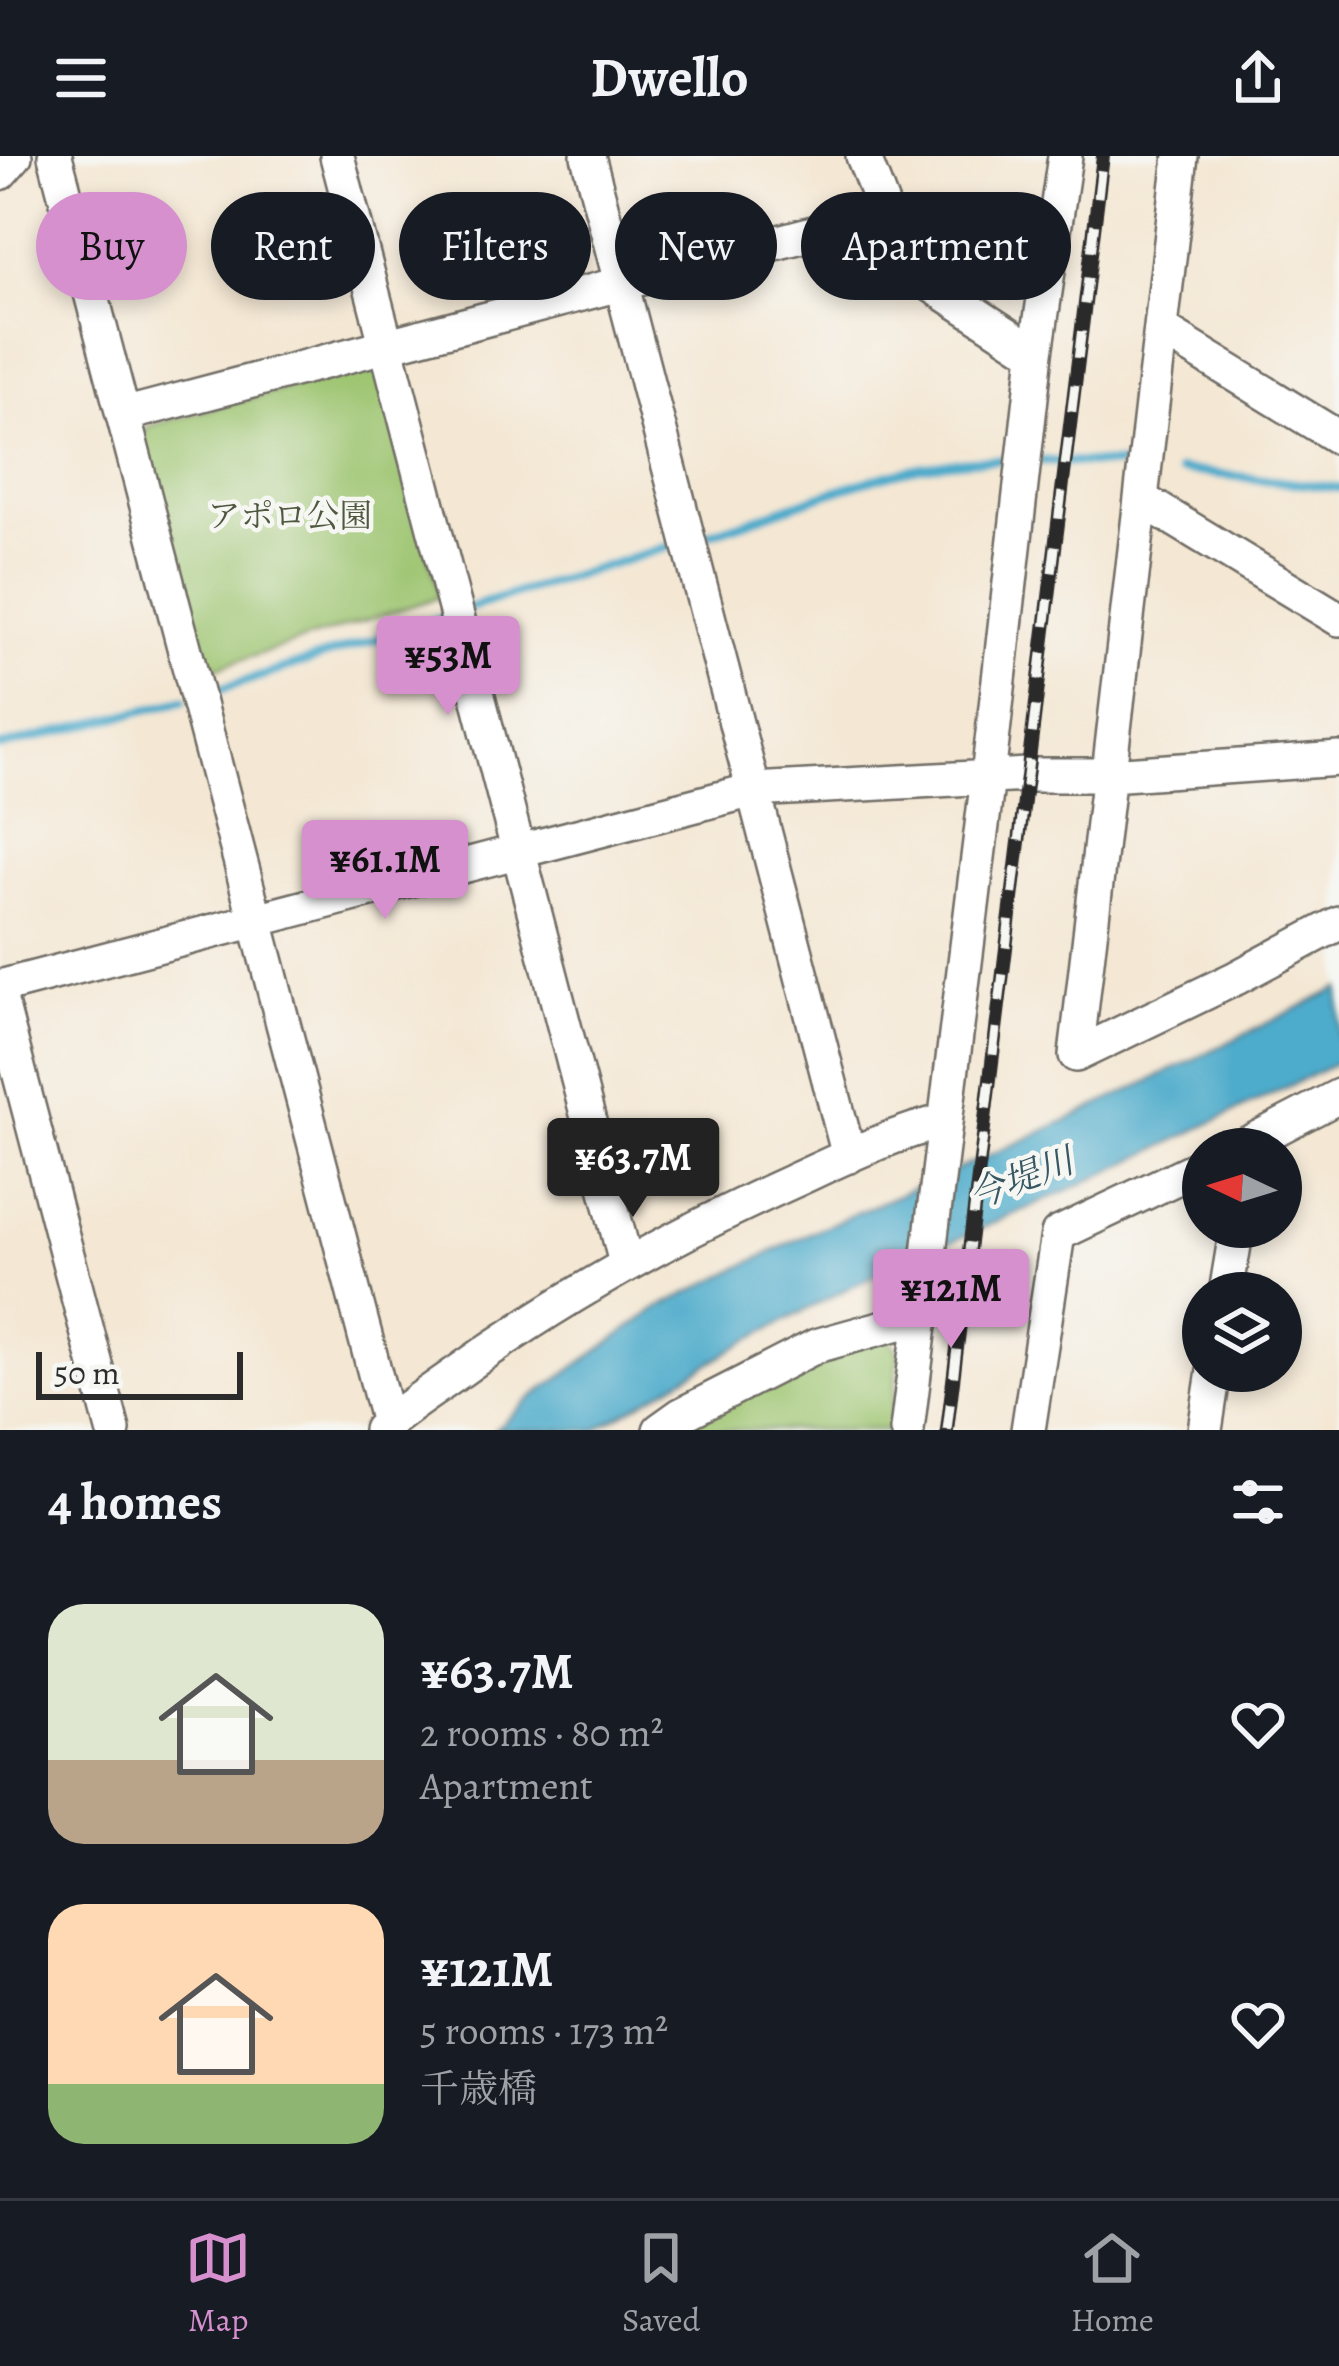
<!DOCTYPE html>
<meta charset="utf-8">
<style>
:root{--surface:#171b24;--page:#242831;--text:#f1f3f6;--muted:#9ea1a6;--line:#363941;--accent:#d690ce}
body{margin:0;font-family:Alegreya,"Noto Serif JP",serif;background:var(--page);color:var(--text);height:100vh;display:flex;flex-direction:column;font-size:45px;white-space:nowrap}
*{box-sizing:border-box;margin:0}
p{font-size:39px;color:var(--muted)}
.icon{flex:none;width:66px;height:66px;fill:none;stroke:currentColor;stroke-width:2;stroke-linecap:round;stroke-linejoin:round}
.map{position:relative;height:1274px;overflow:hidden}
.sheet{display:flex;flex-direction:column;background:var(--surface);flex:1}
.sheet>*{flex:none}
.top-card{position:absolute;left:36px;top:36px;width:1269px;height:108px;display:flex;gap:24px}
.needle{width:78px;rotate:274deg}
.tools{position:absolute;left:1182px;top:972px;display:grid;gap:24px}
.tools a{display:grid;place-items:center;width:120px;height:120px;border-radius:50%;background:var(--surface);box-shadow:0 6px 18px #0003;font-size:60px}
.scale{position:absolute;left:36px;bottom:30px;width:207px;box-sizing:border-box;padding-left:12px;border:6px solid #2b2b2b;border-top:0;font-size:33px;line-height:42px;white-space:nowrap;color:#2b2b2b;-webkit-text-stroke:9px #f6f6f2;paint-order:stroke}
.price{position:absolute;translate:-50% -102px;padding:0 27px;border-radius:12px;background:var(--accent);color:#111;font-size:39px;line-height:78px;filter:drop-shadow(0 3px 6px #0008)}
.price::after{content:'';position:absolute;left:50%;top:72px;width:36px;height:27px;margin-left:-18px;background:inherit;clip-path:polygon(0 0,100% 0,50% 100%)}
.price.current{background:#222;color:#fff}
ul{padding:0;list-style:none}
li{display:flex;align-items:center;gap:36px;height:300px;padding:0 48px}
li span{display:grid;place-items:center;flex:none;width:336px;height:240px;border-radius:36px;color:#555}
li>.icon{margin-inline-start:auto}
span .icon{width:144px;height:144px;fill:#fffc;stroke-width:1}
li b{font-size:51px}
h2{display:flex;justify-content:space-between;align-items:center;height:144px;padding:0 48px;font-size:51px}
.tag{padding:0 42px;border-radius:54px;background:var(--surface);box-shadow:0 6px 18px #0003;font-size:42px;line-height:108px}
.tag.current{background:var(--accent);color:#111}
header{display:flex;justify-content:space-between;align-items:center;height:156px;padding:0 48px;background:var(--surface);font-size:54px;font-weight:600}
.dock{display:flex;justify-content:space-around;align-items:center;height:168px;border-top:3px solid var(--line);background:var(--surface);font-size:33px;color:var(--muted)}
.dock a{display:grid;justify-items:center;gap:6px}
.dock .current{color:var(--accent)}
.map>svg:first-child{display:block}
</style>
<header><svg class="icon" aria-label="menu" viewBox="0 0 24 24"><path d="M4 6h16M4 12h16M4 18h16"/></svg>Dwello<svg class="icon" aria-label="share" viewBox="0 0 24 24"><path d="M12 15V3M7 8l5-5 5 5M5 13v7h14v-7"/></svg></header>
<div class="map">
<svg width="1339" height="1274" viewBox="0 0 1339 1274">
<rect width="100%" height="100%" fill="#f6f6f2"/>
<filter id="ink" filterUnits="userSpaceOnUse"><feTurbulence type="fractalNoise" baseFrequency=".00833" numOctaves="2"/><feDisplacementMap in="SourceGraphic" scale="24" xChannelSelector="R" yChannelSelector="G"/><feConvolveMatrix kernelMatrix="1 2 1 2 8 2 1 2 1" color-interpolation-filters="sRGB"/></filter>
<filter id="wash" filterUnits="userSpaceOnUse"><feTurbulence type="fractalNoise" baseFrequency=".004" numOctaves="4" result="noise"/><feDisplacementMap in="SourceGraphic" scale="48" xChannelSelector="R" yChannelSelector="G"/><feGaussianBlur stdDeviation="2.7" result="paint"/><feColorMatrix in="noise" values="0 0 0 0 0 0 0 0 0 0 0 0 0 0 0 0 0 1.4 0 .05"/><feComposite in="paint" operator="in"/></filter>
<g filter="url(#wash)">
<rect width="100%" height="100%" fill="#f4e7d3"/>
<path fill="#9ec571" stroke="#64784e" stroke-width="3" d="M 368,210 L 382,217 L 440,441 L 203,516 L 142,282 L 148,270 Z
M 888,1180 L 899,1197 L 890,1274 L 681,1274 L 784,1211 Z"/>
<path fill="#4dabcb" stroke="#3c6b7b" stroke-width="3" d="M 1339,832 L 1339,906 L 1109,1016 L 856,1128 L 747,1185 L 595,1274 L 495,1274 L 530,1243 L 658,1152 L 810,1077 L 1020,986 L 1143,928 Z"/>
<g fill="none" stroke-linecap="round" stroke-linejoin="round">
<path stroke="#4dabcb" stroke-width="9" d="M 1041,305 L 1129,309
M 1180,314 L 1339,332
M 705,379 C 802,350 903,299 1007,304
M 469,452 L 674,389
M 209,537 L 445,461
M 0,591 L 184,544"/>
</g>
</g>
<g filter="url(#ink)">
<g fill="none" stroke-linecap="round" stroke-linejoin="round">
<g stroke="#716d66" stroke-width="38">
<path id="minor" d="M 55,0 L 388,1267
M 337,0 L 626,1107
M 588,0 L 849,1000
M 863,0 L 907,113 L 1036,197
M 0,17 L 15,0
M 1161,173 L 1339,282
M 123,259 L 885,58
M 1141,343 L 1339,463
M 0,831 L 753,634 L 1028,619 L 1109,619 L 1339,603
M 0,843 L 113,1274
M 1076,899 L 1181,0
M 1076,899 L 1236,822 L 1339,767
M 1237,993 L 1339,940
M 1226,1137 L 1237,1071
M 380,1274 C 403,1253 429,1237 454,1219 C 560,1142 672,1080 791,1026 C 841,1003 891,978 945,965
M 660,1274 L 681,1259 L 816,1190 L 920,1161
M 907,1274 L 988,621 L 1036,197 L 1065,0
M 1028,1274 L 1058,1078 L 1203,1009
M 1205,1274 L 1214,1215"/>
</g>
<use href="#minor" stroke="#fff" stroke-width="33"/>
<g stroke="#2b2b2b" stroke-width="14">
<path id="rail" d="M 947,1274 L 1103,0"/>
</g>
<use href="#rail" stroke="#f6f6f2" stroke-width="9" stroke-dasharray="27" stroke-linecap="butt"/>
</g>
</g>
<g text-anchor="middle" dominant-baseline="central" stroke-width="9" stroke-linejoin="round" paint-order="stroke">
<g font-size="33" fill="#4e5940" stroke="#f6f6f2">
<text x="290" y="359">アポロ公園</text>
</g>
<g font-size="36" font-style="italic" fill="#375863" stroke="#f6f6f2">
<text transform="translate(1021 1022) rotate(-21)">今堤川</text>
</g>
</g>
</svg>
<div class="tools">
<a><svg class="needle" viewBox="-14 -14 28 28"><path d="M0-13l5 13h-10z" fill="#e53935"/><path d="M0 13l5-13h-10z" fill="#9ea1a6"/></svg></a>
<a><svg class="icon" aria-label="layers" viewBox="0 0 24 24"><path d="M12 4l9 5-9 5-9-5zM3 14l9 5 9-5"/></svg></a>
</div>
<div class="scale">50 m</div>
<b class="price" style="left:448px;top:562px">¥53M</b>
<b class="price" style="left:385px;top:766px">¥61.1M</b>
<b class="price current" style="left:633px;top:1064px">¥63.7M</b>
<b class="price" style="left:951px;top:1195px">¥121M</b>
<div class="top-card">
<a class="tag current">Buy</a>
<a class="tag">Rent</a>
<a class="tag">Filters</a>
<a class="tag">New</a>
<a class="tag">Apartment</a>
</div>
</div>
<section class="sheet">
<h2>4 homes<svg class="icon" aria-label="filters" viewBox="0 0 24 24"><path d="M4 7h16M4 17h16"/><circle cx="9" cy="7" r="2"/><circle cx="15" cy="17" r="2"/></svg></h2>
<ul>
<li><span style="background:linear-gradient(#dfe7d0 65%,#b9a48a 0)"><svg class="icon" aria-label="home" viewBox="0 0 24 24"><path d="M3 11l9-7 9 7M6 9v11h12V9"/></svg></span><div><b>¥63.7M</b><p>2 rooms · 80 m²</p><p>Apartment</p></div><svg class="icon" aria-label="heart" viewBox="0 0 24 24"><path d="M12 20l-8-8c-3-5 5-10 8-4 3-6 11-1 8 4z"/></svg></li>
<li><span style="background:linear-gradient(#ffd9b3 75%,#8fb573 0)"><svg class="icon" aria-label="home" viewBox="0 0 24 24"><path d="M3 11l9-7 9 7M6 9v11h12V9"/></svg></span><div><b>¥121M</b><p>5 rooms · 173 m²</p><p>千歳橋</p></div><svg class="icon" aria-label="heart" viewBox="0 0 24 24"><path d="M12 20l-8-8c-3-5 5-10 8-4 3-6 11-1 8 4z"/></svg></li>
</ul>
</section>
<nav class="dock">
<a class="current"><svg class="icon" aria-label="map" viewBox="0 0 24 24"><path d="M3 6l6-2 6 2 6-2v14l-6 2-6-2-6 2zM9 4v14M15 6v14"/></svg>Map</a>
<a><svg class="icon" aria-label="saved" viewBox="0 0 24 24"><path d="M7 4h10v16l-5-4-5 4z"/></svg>Saved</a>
<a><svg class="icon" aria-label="home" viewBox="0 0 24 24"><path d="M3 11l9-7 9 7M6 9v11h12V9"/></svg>Home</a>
</nav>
